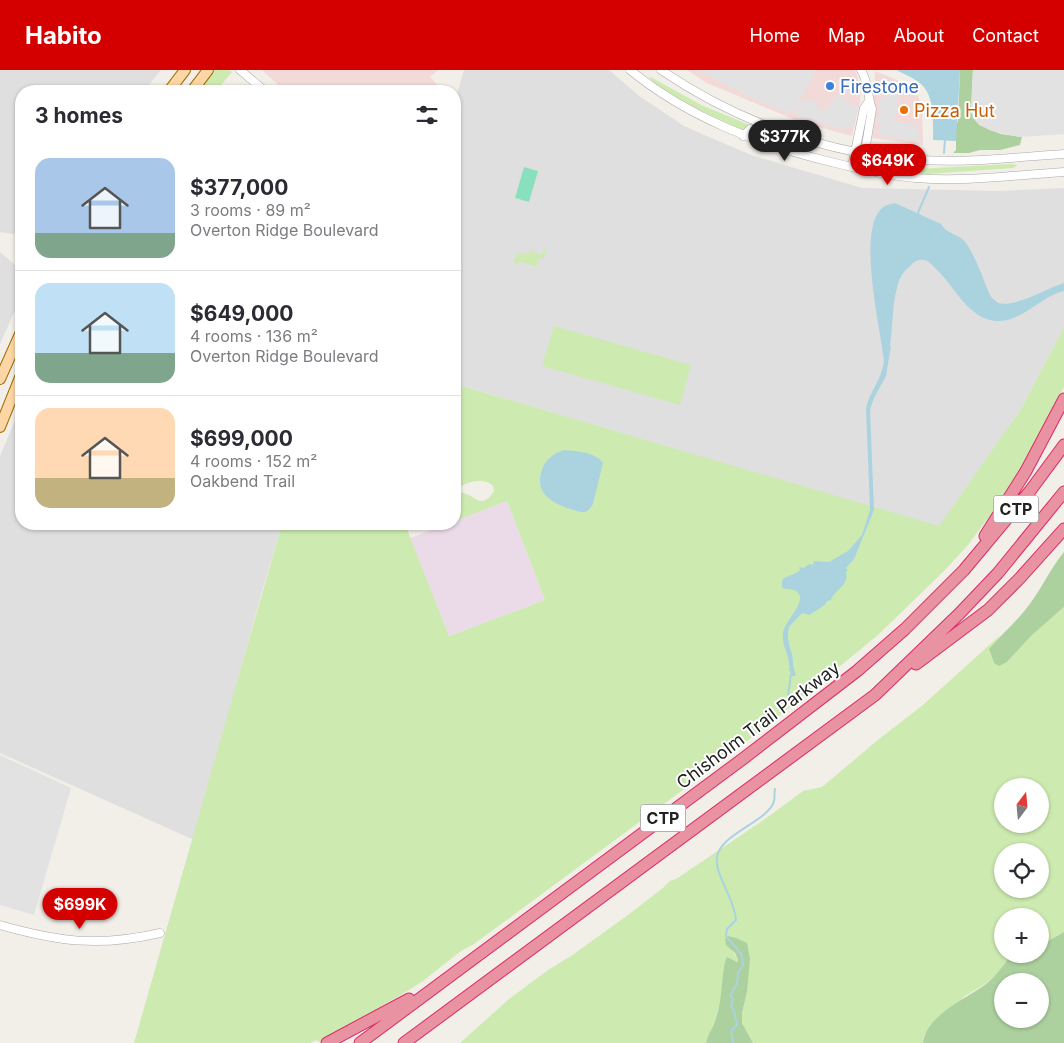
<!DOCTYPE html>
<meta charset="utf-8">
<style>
:root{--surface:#fff;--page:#f2f2f3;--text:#2b2b33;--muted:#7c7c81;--line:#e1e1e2;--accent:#d40000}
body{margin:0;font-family:Inter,sans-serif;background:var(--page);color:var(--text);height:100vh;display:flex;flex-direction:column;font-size:19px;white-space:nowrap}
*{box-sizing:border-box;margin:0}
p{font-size:16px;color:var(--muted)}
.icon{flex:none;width:28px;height:28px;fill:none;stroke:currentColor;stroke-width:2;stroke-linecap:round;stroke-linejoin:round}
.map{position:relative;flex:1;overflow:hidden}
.side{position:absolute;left:15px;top:15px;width:446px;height:445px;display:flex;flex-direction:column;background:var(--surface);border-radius:20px;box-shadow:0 1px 4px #0004}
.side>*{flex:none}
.needle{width:32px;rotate:16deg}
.fabs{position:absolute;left:994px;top:708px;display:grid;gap:10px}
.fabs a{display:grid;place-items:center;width:55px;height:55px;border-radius:50%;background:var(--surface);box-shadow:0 1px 4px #0004;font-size:25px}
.price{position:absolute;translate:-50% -42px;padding:0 11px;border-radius:18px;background:var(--accent);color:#fff;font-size:16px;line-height:32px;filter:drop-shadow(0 1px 2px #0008)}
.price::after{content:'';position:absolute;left:50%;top:30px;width:15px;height:11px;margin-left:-8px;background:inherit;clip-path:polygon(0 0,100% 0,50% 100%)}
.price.on{background:#222;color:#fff}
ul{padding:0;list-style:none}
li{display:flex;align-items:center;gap:15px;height:125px;padding:0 20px}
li+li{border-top:1px solid var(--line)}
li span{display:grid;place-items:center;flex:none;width:140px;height:100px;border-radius:15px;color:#555}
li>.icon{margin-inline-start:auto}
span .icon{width:60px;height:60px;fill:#fffc;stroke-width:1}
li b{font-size:21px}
h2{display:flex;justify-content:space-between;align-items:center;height:60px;padding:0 20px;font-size:21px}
header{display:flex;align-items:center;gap:30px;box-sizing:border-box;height:70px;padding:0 25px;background:var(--accent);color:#fff}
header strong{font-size:24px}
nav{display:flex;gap:28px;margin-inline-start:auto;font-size:18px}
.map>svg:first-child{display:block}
</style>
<header>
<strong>Habito</strong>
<nav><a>Home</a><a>Map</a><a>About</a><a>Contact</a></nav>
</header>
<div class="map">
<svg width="1064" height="973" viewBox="0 0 1064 973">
<rect width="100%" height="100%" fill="#f2efe9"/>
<path fill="#e0dfdf" d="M 0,0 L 161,0 L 144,21 L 21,21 L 21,165 L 0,162 Z
M 464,0 L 609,0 L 638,25 L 684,56 L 751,85 L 862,118 L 999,121 L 1064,118 L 1064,257 L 1021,339 L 939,457 L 455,314 L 455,31 Z
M 0,182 L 21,200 L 21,227 L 0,274 Z
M 21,336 L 21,454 L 282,454 L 261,525 L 194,770 L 0,683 L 0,386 Z"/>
<path fill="#f2dad9" d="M 262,0 L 438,0 L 430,7 L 443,21 L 285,21 Z
M 687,0 L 855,0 L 861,17 L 860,32 L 852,66 L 800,52 L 707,13 Z
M 875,1 L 897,10 L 918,26 L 922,37 L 923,75 L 872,68 Z"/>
<path fill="#ebdbe8" d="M 507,431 L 545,530 L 449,566 L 410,468 L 448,454 L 455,454 L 455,451 Z"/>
<path fill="#cdebb0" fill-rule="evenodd" d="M 215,0 L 229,0 L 232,2 L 216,21 L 198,21 Z
M 649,6 L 701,35 L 752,56 L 742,60 C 724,51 656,22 649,6 Z
M 869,94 L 915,99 L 1011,94 L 1018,95 L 1013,98 L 927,104 L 875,98 Z
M 532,176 L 534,182 L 542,185 L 543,180 L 546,180 L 544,189 L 538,188 L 537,197 L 518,191 L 516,196 L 514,192 L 518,180 L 520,185 L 532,182 Z
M 554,256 L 691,295 L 680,335 L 542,296 Z
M 1064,257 L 1064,317 L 1048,352 L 1001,431 L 968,475 L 944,501 L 878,565 L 783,643 L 695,711 L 474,874 L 461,881 L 423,911 C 389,933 354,952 319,972 L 316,970 L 310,973 L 134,973 L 282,454 L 405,454 L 449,566 L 545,530 L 507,431 L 455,451 L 455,423 C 456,423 462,422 463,423 C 475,425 482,441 494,421 L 493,416 C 482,405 467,414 455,418 L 455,314 L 939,456 L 1021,339 Z
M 1064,537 L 1064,862 L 1052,870 L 1040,874 L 1040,846 L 1002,846 L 1002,884 L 1014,884 L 999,902 L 985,914 L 965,926 L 924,965 L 923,973 L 753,973 L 742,953 L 742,943 L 747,922 L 747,873 L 732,880 L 738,890 L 724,902 C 722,919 720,935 715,951 C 713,959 708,964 706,973 L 460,973 L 509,929 L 548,900 L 571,886 L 628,845 L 664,817 L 670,811 L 676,809 L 765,749 L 803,721 L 822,717 L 879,669 L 923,635 L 997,568 L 1002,565 L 989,579 L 994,593 L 1007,592 L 1031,566 ZM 1002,716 L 1040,716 L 1040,754 L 1002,754 ZM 1002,781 L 1040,781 L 1040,819 L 1002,819 Z"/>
<path fill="#add19e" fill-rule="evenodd" d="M 960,0 L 973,0 L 971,39 L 975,50 L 988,59 L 1001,64 L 1022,67 L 1020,75 L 1000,80 L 980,80 L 969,83 L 953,83 L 956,80 L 956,59 L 958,49 Z
M 1064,482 L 1064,537 L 1031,566 L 1007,592 L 999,596 L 994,593 L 989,579 C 1002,564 1017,551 1029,535 C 1042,518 1050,499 1064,482 Z
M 1064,862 L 1064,973 L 923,973 C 926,945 966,929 986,914 C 996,906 1004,895 1011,885 L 1040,884 L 1040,874 L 1052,869 ZM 1040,911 L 1040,949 L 1002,949 L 1002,911 Z
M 728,866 L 736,868 L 747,873 L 750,889 L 747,922 L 742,943 L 742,953 L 753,973 L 706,973 C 708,963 713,959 715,951 C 722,932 721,912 725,892 L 727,887 L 737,892 L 738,890 L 735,883 L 726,875 L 725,869 Z"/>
<path fill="#88e0be" d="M 524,97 L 538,101 L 529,132 L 515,128 Z"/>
<path fill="#e2e2e2" d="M 697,0 L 816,0 L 798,33 L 801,33 L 803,29 L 818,33 L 817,38 L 825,41 L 838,24 L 852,35 L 858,36 L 853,57 L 848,56 L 846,60 L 796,46 L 797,40 L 792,39 L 791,44 L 759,31 Z
M 973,0 L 1064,0 L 1064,64 L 1019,67 L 992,61 L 979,55 L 973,48 L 971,41 Z
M 880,8 L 888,11 L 889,9 L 896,13 L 894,25 L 899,27 L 895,49 L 891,49 L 890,51 L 916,55 L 921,71 L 881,66 L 878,60 L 882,54 L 877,53 L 880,27 L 886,27 L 887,25 L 881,23 L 878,15 Z
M 0,685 L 71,718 L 34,845 L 0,835 Z"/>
<path fill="#aad3df" d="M 896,0 L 960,0 L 956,71 L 933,70 C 933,53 935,26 921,14 C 914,8 904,4 896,0 Z
M 895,133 L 941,154 C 946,164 960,164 966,173 C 977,189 983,210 991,227 L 998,233 C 1015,238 1047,218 1064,213 L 1064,221 C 1039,227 1022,253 995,251 C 967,248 954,215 936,199 C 933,196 929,191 924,190 C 918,189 914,192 910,196 C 903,202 899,208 897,218 C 892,235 893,257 890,275 L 891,276 L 886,306 L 874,328 L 870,340 L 874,440 L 854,489 L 846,498 L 848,500 L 846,502 C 849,517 835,519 831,530 L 827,531 C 824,538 815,540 810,545 L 802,543 L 789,557 C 787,567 788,571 791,581 C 794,589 792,597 796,605 L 795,606 L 790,606 L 791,603 L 789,600 C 791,586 781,576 783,563 C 784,551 812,528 794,520 C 790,519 786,519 782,518 L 782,511 L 784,508 L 796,503 L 800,500 L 799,497 L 804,498 L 809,494 L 813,495 L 814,491 L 829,492 L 848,481 L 862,465 L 870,440 L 866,338 C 870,321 882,309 884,291 C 881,261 857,163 881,139 C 885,135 890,134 895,133 Z
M 564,380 C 577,381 595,382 603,393 L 593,434 C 591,437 589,441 585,442 C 581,443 574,440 570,439 C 549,432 533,421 543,397 C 547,388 555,383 564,380 Z"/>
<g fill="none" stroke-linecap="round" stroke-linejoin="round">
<path stroke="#aad3df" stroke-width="2" d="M 944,83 L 945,69
M 917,145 L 929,117
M 788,626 L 791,604
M 733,973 L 731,961 L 737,955 L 734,941 L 731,936 L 733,929 L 730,925 L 737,914 L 738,903 L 743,895 L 742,885 L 726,866 L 727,859 L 736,850 C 735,829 714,804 717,787 C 720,764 769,751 774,731 C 775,727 774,723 775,719"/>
<g stroke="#a9a9a9" stroke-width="9">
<path id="minor" d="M 240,0 L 265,21
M 630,0 C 689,48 758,74 831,92 C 859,99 888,106 916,108 C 965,112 1015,105 1064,102
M 661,0 C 736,51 828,85 920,90 C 968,93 1016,87 1064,84
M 861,0 C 869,13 867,25 872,39 L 862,99
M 743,66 L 750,59 L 777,67 L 792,68
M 852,97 L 864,38 L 869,31
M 0,855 C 60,872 99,877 160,863"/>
</g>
<g stroke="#a06b00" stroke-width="12">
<path id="major" d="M 169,21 L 185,0
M 192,21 L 208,0
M 0,309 L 21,262
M 0,357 L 21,305"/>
</g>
<g stroke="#dc2a67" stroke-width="13">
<path id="highway" d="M 985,466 L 1026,401 L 1064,329
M 916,594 L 988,540 L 1020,508 L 1064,459
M 327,973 L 409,929
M 360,973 L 744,688 L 857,601 L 905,559 L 964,500 L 1030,421 L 1064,375
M 404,973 L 875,625 L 959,544 L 998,503 L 1064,422"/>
</g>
<use href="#minor" stroke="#fff" stroke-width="8"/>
<use href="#major" stroke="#fcd6a4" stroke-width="10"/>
<use href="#highway" stroke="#e892a2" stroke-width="11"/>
</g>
<circle fill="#3f7fe0" stroke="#fff" stroke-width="2" cx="830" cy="16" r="5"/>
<circle fill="#e8710a" stroke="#fff" stroke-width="2" cx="904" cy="40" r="5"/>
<g text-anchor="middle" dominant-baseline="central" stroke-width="4" stroke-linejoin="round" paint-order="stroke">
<g fill="#fff" stroke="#646464" stroke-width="1">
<rect x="993.5" y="425.5" width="45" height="27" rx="4"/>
<rect x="640.5" y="734.5" width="45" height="27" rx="4"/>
</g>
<g font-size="16" font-weight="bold" fill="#222">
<text x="1016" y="439">CTP</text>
<text x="663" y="748">CTP</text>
</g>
<g font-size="18" fill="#366cbe" stroke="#fff" text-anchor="start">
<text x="840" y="16">Firestone</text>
</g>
<g font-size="18" fill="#c56008" stroke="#fff" text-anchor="start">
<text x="914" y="40">Pizza Hut</text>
</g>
<g font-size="18" fill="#222" stroke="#fff">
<text transform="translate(758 655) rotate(-37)">Chisholm Trail Parkway</text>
</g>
</g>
</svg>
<div class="fabs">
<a><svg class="needle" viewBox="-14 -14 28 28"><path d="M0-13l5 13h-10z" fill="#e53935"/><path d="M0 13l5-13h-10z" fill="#7c7c81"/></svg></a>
<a><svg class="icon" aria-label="locate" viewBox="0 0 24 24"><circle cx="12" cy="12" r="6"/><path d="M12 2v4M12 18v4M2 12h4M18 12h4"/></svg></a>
<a>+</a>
<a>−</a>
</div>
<b class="price on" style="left:785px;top:92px">$377K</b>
<b class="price" style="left:888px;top:116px">$649K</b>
<b class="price" style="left:80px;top:860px">$699K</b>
<section class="side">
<h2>3 homes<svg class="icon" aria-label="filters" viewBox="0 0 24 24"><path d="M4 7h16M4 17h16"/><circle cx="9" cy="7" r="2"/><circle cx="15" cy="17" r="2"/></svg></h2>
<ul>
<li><span style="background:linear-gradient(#a9c7e8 75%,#7fa58c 0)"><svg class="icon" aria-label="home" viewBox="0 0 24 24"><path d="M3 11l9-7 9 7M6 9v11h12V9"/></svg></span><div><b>$377,000</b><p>3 rooms · 89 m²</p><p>Overton Ridge Boulevard</p></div></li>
<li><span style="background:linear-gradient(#bfe0f5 70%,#7fa58c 0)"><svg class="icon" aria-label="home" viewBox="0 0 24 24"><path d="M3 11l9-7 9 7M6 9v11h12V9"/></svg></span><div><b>$649,000</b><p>4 rooms · 136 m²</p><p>Overton Ridge Boulevard</p></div></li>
<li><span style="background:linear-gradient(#ffd9b3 70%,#c2b280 0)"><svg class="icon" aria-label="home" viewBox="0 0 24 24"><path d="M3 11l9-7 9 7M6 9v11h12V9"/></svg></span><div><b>$699,000</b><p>4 rooms · 152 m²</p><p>Oakbend Trail</p></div></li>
</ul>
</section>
</div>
